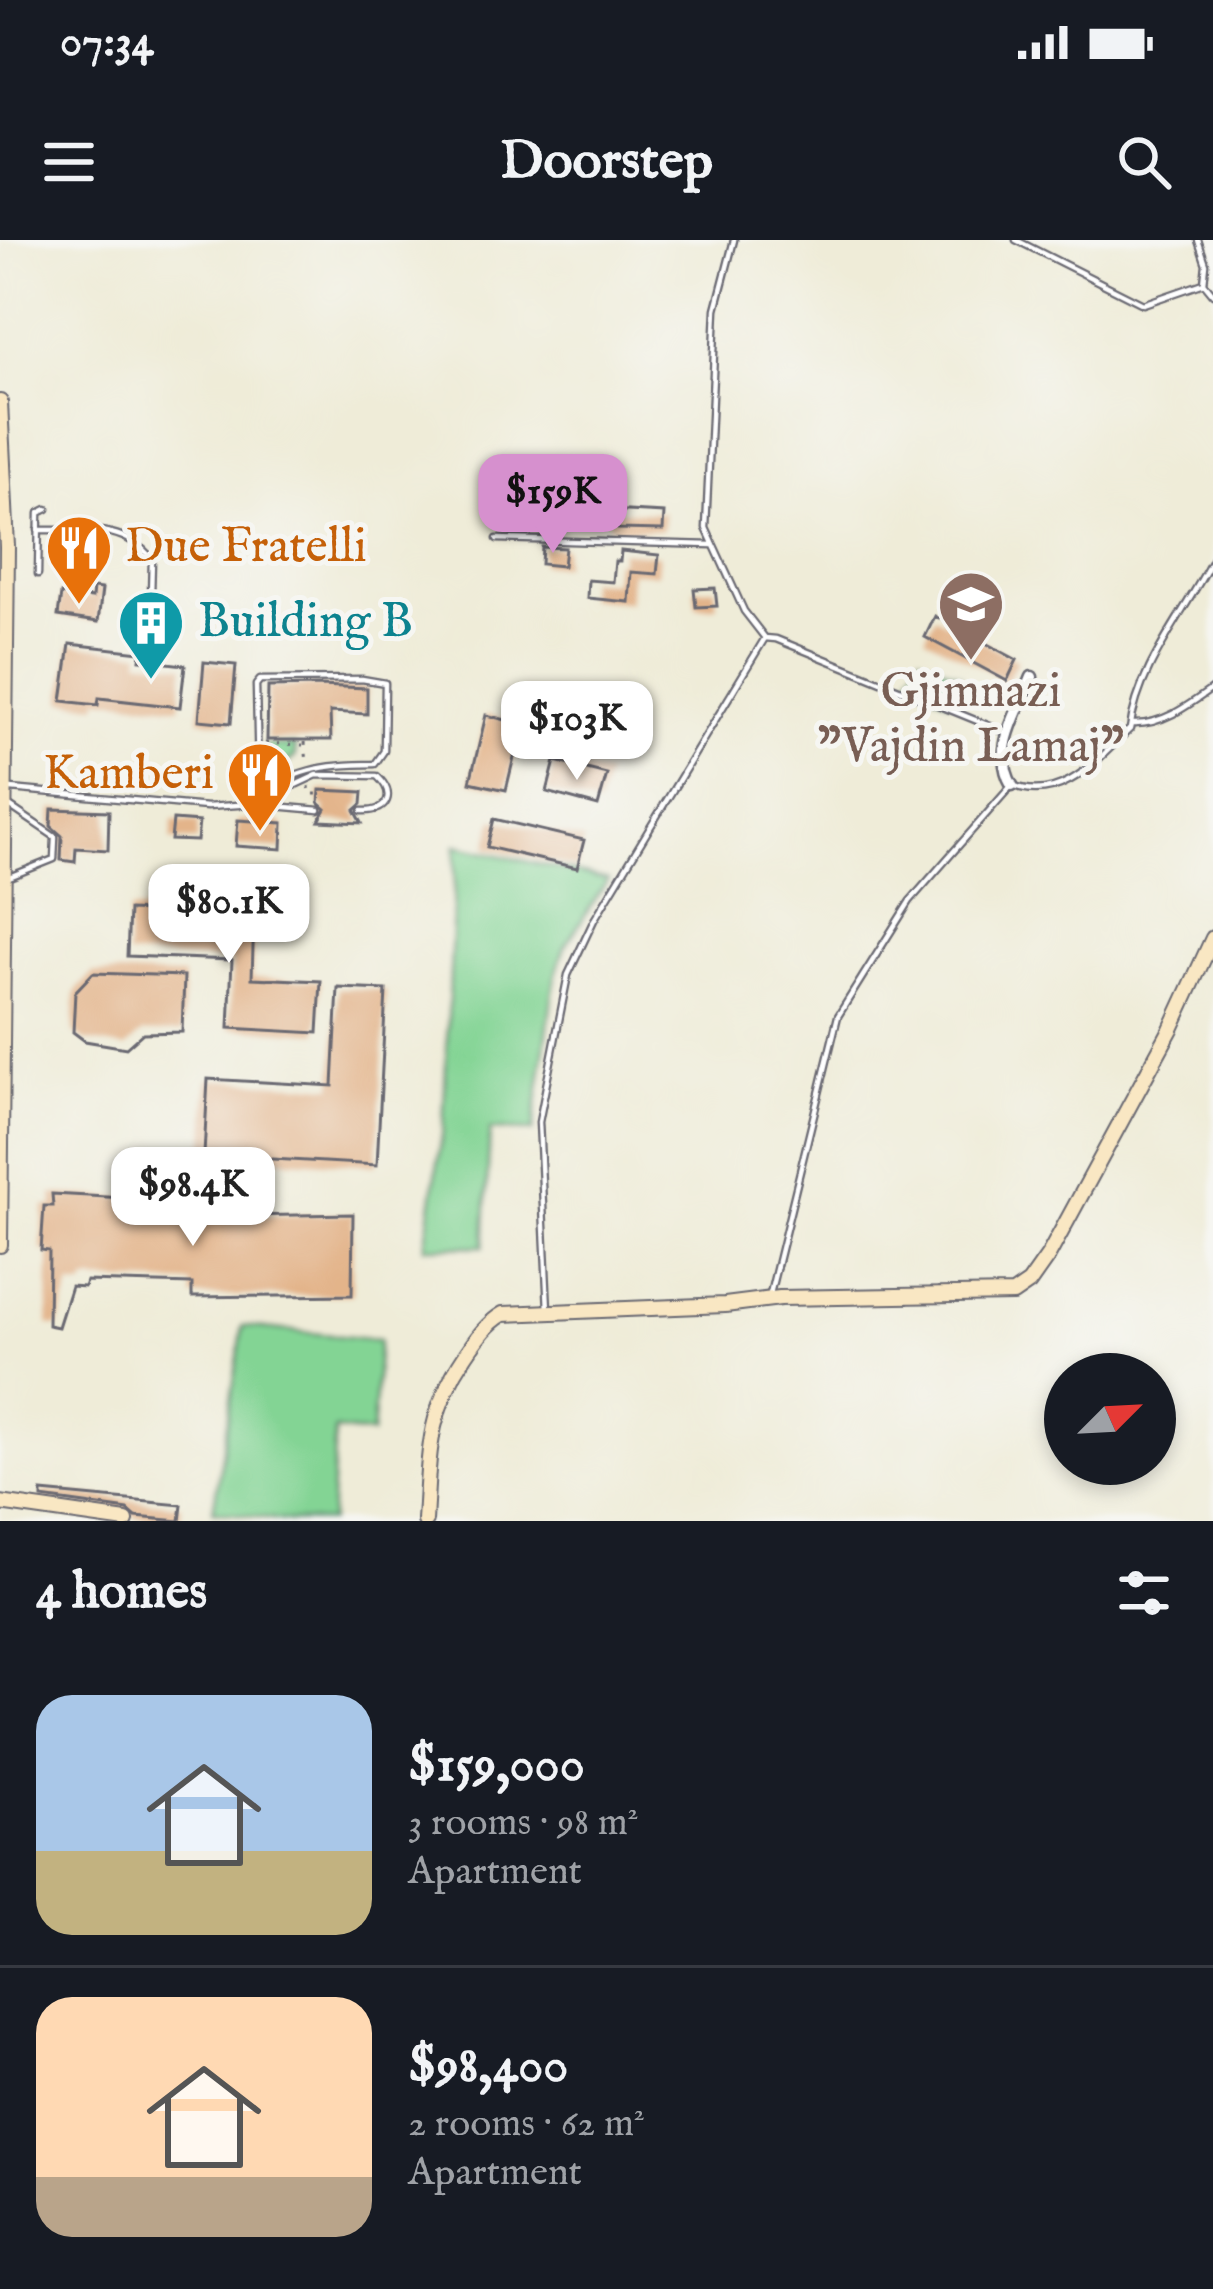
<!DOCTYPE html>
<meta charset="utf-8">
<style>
:root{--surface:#171b24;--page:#242831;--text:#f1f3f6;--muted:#9ea1a6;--line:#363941;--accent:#d690ce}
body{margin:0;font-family:"IM FELL English",serif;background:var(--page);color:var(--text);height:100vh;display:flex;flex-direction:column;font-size:45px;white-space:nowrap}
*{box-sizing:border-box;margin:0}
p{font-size:39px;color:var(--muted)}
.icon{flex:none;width:66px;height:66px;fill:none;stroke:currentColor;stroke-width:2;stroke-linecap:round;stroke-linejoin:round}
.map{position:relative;height:1281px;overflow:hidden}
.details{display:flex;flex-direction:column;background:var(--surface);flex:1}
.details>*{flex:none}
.needle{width:78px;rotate:66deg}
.controls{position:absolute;left:1044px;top:1113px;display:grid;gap:24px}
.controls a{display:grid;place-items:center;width:132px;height:132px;border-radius:50%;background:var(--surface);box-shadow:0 6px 18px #0003;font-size:60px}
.price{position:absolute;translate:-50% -102px;padding:0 27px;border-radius:24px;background:#fff;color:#222;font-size:39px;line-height:78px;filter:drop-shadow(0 3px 6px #0008)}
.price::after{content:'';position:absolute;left:50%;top:72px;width:36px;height:27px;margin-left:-18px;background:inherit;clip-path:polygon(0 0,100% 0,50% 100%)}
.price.on{background:var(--accent);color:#111}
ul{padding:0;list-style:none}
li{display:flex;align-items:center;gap:36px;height:300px;padding:0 36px}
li+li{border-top:3px solid var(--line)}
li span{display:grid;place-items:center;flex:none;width:336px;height:240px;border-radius:36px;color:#555}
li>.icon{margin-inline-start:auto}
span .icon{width:144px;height:144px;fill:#fffc;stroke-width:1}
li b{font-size:51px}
h2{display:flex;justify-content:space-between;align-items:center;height:144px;padding:0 36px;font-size:51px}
.status{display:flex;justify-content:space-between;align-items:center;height:84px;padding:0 60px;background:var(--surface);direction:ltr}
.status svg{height:33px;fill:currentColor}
header{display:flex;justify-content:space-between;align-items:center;height:156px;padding:0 36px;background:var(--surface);font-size:54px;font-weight:800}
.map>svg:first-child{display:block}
</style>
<div class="status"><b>07:34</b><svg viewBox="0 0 49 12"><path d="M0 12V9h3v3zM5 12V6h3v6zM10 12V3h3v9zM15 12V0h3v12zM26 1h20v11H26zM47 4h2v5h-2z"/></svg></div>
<header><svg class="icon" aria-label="menu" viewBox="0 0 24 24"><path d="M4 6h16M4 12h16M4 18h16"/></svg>Doorstep<svg class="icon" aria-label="search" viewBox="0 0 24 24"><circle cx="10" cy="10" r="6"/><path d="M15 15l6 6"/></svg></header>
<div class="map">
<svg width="1213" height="1281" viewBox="0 0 1213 1281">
<rect width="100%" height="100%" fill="#f6f6f2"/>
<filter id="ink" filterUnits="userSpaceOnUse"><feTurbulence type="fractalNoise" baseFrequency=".00833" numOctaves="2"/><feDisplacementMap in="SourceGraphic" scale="24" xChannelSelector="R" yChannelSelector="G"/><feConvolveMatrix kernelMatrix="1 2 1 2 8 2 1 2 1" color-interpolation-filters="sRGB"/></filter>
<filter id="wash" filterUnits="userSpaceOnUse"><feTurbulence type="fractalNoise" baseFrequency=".004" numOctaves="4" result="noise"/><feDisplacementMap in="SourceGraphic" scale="48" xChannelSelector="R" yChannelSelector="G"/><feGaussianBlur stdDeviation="2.7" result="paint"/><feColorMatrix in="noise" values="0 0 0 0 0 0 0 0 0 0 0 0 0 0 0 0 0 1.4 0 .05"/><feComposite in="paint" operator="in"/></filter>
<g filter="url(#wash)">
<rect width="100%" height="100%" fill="#efecd8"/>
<path fill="#83d494" stroke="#527b68" stroke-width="3" d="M 920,416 L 961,436 L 949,461 L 908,440 Z
M 265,505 L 295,506 L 295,517 L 266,539 Z
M 456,605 L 608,640 L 565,706 L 555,737 L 533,891 L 490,890 L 484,1006 L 425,1007 L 443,889 Z
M 243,1086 L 379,1100 L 372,1194 L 335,1190 L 330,1281 L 289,1281 L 213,1271 Z"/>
<g id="blocks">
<path fill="#e3b48a" d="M 505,263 L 555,267 L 554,285 L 504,279 Z
M 609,270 L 664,273 L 663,290 L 618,289 L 608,285 Z
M 542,307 L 565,308 L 563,326 L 541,324 Z
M 621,311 L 659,315 L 657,334 L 631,332 L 629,362 L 587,358 L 588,340 L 613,342 L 615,321 L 620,321 Z
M 93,348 L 102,349 L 98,382 L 58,376 L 61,354 L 92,358 Z
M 715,348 L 717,366 L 696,367 L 694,349 Z
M 935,376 L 1017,420 L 1007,441 L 925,397 Z
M 70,404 L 141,412 L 140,420 L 185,425 L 180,467 L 99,458 L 98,465 L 62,461 Z
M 204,422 L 236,425 L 231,483 L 199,480 Z
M 318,446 L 367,448 L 367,474 L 330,472 L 331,500 L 267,500 L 268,447 Z
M 486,475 L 522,484 L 506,550 L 470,542 Z
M 555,521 L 607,534 L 598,566 L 547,552 Z
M 320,550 L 363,552 L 362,564 L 355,570 L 362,583 L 319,581 L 326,569 L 319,563 Z
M 52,569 L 109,571 L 108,610 L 76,608 L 75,622 L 61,620 L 62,596 L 51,586 Z
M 494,579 L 584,600 L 577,628 L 487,607 Z
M 173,580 L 199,582 L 197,601 L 171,600 Z
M 238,580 L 283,583 L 282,609 L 236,606 Z
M 129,670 L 254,675 L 252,738 L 321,741 L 318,793 L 229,788 L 232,720 L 127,716 Z
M 93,733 L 184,736 L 182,792 L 143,793 L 126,808 L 85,801 L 73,792 L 75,752 Z
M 338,748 L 386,750 L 377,925 L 204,915 L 208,839 L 333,846 Z
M 52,954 L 233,964 L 234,976 L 353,974 L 352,1055 L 192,1057 L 192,1044 L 86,1041 L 84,1047 L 71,1046 L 58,1087 L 48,1085 L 49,1011 L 41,1010 L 44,966 L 53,966 Z
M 42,1252 L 182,1265 L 180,1281 L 136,1277 L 128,1270 L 42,1258 Z"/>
</g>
</g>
<g filter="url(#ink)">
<use href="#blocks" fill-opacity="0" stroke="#6a6972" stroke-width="3"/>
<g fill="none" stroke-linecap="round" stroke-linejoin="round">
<g stroke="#6a6972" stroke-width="9">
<path id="lane" d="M 734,0 L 716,69 L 706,288 L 744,371 L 765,398 L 776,399 L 1007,493
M 1016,0 L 1143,64 L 1204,43 L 1213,54
M 1198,0 L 1206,24 L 1204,43
M 38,290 C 81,291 123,282 152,319 L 151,355
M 497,299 L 712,305
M 38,334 L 39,273 L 47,269
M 1133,484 C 1163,485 1189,465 1213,448
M 11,549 L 207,567 L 253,564 L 319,570
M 259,562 L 317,535 L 377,536 C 396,554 389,572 362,571
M 253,564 C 286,528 330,524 375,524 L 384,511 L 385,443 L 362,439 L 260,440 L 256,445 L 258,536 L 262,555
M 8,565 L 55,597 L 54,619 L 9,637
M 770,1054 L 838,776 L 910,661 L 1012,545 C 1061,565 1098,519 1130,489 C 1138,427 1184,375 1213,318
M 548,1070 L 539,882 L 568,735 L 594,680 L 765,398"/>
</g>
<g stroke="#6a6972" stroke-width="15">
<path id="street" d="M 1012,545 C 991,510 1019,470 1032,437"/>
</g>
<g stroke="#6a6972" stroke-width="18">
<path id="secondary" d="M 0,162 L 7,307 L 0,1005
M 0,1263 L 126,1281
M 425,1281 C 429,1216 427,1172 465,1116 C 476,1100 486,1084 503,1074 L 725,1065 L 780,1058 L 1013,1054 L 1029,1043 L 1048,1016 L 1171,789 L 1213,698"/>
</g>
<path stroke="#6a6972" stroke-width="3" stroke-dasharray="3 9" stroke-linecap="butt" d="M 305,502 L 307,524
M 265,503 L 303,505
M 309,546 L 310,554 L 319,554"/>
<use href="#lane" stroke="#fff" stroke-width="4.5"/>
<use href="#street" stroke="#fff" stroke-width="10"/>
<use href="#secondary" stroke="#f9e7c3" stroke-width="14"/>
</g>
</g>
<defs>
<g id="restaurant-pin" transform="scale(3.45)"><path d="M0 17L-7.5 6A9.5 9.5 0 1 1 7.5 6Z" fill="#e8710a" stroke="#f6f6f2"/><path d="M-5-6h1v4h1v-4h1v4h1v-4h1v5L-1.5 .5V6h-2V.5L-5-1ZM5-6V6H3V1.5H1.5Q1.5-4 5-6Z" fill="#fff"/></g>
<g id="school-pin" transform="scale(3.45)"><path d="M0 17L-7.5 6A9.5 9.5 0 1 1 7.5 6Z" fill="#8d6e63" stroke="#f6f6f2"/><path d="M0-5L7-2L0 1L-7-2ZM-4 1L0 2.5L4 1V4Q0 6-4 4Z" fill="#fff"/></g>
<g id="building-pin" transform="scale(3.45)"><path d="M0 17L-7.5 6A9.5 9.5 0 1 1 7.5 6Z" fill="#0f9aa8" stroke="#f6f6f2"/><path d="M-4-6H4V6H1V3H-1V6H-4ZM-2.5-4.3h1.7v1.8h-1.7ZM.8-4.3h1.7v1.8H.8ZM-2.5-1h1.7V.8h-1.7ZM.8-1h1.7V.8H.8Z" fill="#fff"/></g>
</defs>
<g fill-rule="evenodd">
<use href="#restaurant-pin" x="79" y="308"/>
<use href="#school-pin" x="971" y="364"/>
<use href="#building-pin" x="151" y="383"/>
<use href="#restaurant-pin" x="260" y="535"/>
</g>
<g text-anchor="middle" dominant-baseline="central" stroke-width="10" stroke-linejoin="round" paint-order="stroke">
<g font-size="48" fill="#c56008" stroke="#f6f6f2" text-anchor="start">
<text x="125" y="308">Due Fratelli</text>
<text x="214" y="535" text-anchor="end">Kamberi</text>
</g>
<g font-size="48" fill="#0d838f" stroke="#f6f6f2" text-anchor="start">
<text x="198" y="383">Building B</text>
</g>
<g font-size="48" fill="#785e54" stroke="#f6f6f2">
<text x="971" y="453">Gjimnazi<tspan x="971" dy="55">"Vajdin Lamaj"</tspan></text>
</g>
</g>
</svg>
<div class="controls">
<a><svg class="needle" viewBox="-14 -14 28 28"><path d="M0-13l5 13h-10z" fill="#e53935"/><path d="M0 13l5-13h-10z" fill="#9ea1a6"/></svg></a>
</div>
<b class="price on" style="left:553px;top:316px">$159K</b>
<b class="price" style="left:577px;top:543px">$103K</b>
<b class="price" style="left:229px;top:726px">$80.1K</b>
<b class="price" style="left:193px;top:1009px">$98.4K</b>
</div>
<section class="details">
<h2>4 homes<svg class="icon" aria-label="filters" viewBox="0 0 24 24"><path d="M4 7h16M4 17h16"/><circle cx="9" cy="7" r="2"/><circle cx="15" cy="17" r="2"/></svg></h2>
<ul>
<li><span style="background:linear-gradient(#a9c7e8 65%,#c2b280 0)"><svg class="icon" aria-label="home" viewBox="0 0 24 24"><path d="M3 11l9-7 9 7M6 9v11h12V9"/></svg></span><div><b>$159,000</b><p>3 rooms · 98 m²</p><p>Apartment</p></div></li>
<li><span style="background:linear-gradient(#ffd9b3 75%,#b9a48a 0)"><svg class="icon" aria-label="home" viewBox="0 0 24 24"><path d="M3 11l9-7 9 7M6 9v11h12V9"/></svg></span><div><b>$98,400</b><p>2 rooms · 62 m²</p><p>Apartment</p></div></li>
</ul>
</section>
